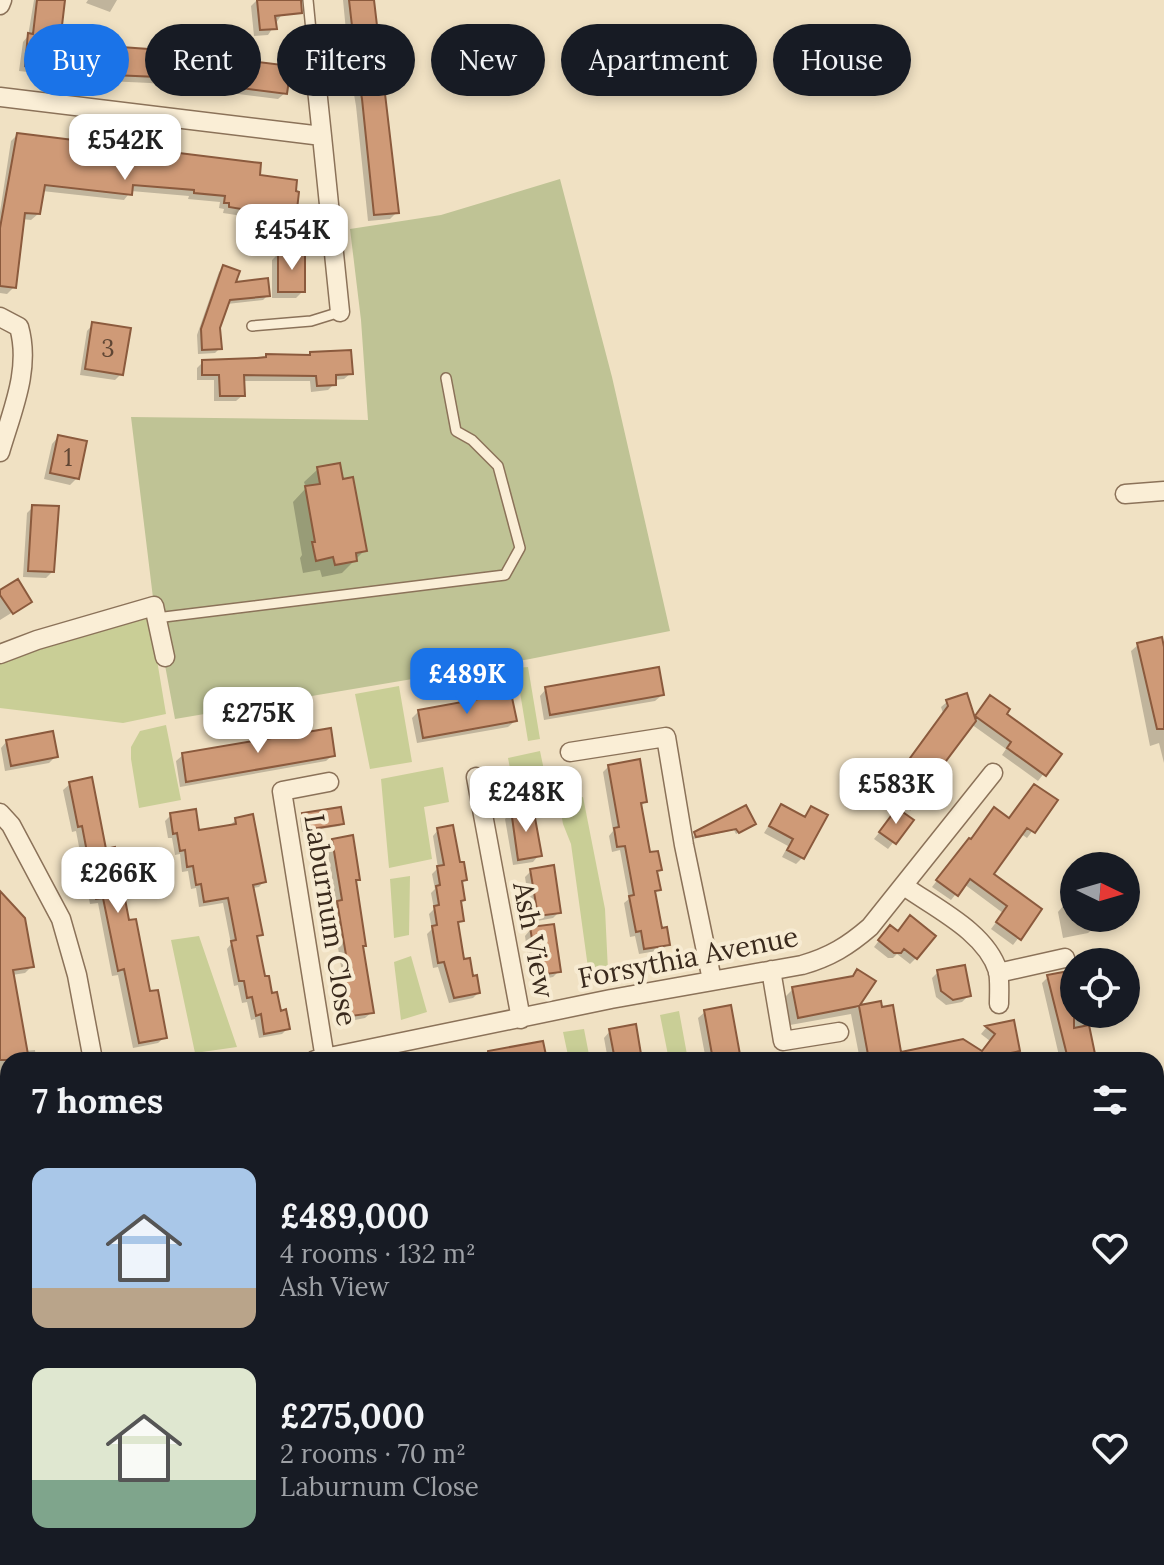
<!DOCTYPE html>
<meta charset="utf-8">
<style>
:root{--surface:#171b24;--page:#20242c;--text:#f1f3f6;--muted:#9ea1a6;--accent:#1a73e8}
body{margin:0;font-family:Lora,serif;background:var(--page);color:var(--text);height:100vh;display:flex;flex-direction:column;font-size:30px;white-space:nowrap}
*{box-sizing:border-box;margin:0}
p{font-size:26px;color:var(--muted)}
.icon{flex:none;width:44px;height:44px;fill:none;stroke:currentColor;stroke-width:2;stroke-linecap:round;stroke-linejoin:round}
.map{position:relative;flex:1;overflow:hidden}
.side{position:absolute;left:0px;top:1052px;width:1164px;height:514px;display:flex;flex-direction:column;background:var(--surface);border-radius:24px 24px 0 0;box-shadow:0 4px 12px #0003}
.side>*{flex:none}
.guide{position:absolute;left:24px;top:24px;width:1116px;height:72px;display:flex;gap:16px}
.needle{width:52px;rotate:95deg}
.controls{position:absolute;left:1060px;top:852px;display:grid;gap:16px}
.controls a{display:grid;place-items:center;width:80px;height:80px;border-radius:50%;background:var(--surface);box-shadow:0 4px 12px #0003;font-size:40px}
.price{position:absolute;translate:-50% -68px;padding:0 18px;border-radius:16px;background:#fff;color:#222;font-size:26px;line-height:52px;filter:drop-shadow(0 2px 4px #0008)}
.price::after{content:'';position:absolute;left:50%;top:48px;width:24px;height:18px;margin-left:-12px;background:inherit;clip-path:polygon(0 0,100% 0,50% 100%)}
.price.selected{background:var(--accent);color:#fff}
ul{padding:0;list-style:none}
li{display:flex;align-items:center;gap:24px;height:200px;padding:0 32px}
li span{display:grid;place-items:center;flex:none;width:224px;height:160px;border-radius:16px;color:#555}
li>.icon{margin-inline-start:auto}
span .icon{width:96px;height:96px;fill:#fffc;stroke-width:1}
li b{font-size:34px}
h2{display:flex;justify-content:space-between;align-items:center;height:96px;padding:0 32px;font-size:34px}
.tag{padding:0 28px;border-radius:36px;background:var(--surface);box-shadow:0 4px 12px #0003;font-size:28px;line-height:72px}
.tag.selected{background:var(--accent);color:#fff}
.map>svg:first-child{display:block}
</style>
<div class="map">
<svg width="1164" height="1565" viewBox="0 0 1164 1565">
<rect width="100%" height="100%" fill="#f0e1c3"/>
<path fill="#c9ce96" d="M 150,618 L 166,714 L 123,723 L 0,708 L 0,661 L 88,632 Z
M 528,667 L 540,739 L 528,741 L 516,668 Z
M 399,686 L 412,762 L 370,769 L 355,694 Z
M 166,725 L 181,800 L 139,808 L 131,759 L 131,747 L 140,731 Z
M 540,751 L 549,794 L 516,800 L 508,758 Z
M 443,767 L 449,802 L 424,807 L 432,859 L 389,868 L 381,779 Z
M 583,797 L 605,909 L 608,971 L 589,975 L 571,844 L 563,824 L 559,801 Z
M 410,876 L 409,935 L 394,938 L 390,879 Z
M 199,936 L 237,1047 L 195,1053 L 171,940 Z
M 411,956 L 427,1012 L 401,1020 L 394,962 Z
M 679,1011 L 688,1060 L 669,1060 L 660,1015 Z
M 584,1029 L 590,1060 L 569,1060 L 563,1032 Z
M 1156,1442 L 1164,1470 L 1164,1565 L 362,1565 L 360,1558 L 1156,1558 Z"/>
<path fill="#bfc395" d="M 560,179 L 612,377 L 670,631 L 530,659 L 175,719 L 154,606 L 131,417 L 368,420 L 361,320 L 350,229 L 441,215 Z"/>
<path fill="#0003" d="M 34,0 L 63,0 L 57,50 L 53,54 L 51,68 L 45,74 L 19,71 L 23,42 L 28,36 Z
M 88,0 L 117,0 L 110,12 L 86,3 Z
M 257,0 L 281,0 L 282,14 L 268,35 L 254,36 L 251,6 Z
M 343,0 L 372,0 L 397,212 L 390,219 L 368,221 L 356,106 L 350,71 L 346,71 L 342,35 L 346,31 Z
M 94,47 L 285,93 L 278,99 L 150,83 L 85,80 L 87,54 Z
M 17,135 L 258,176 L 294,217 L 288,223 L 223,213 L 224,209 L 219,208 L 220,202 L 188,199 L 189,196 L 131,191 L 124,200 L 42,191 L 38,214 L 31,220 L 22,219 L 14,287 L 7,294 L 0,293 L 0,212 L 11,141 Z
M 279,253 L 303,291 L 296,298 L 272,298 L 272,260 Z
M 224,267 L 233,284 L 268,295 L 263,300 L 227,304 L 218,327 L 220,348 L 215,353 L 198,354 L 197,335 L 219,272 Z
M 93,324 L 121,374 L 115,380 L 80,375 L 87,331 Z
M 267,356 L 351,373 L 344,379 L 334,380 L 334,384 L 328,390 L 311,392 L 310,381 L 243,381 L 243,395 L 236,401 L 214,401 L 214,380 L 197,380 L 197,368 L 203,362 L 263,360 Z
M 58,437 L 77,478 L 70,485 L 44,479 L 52,444 Z
M 318,469 L 365,550 L 342,573 L 322,577 L 320,570 L 303,573 L 300,558 L 302,555 L 293,502 L 306,488 L 304,482 Z
M 33,507 L 52,572 L 46,578 L 23,577 L 27,513 Z
M 0,593 L 29,602 L 0,620 Z
M 1138,645 L 1164,656 L 1164,763 L 1159,743 L 1150,746 L 1131,651 Z
M 546,689 L 662,695 L 655,701 L 544,720 L 540,696 Z
M 947,702 L 973,719 L 984,703 L 1005,714 L 1059,754 L 1038,781 L 1002,755 L 1006,749 L 971,724 L 902,814 L 911,820 L 888,849 L 874,839 L 898,809 L 882,797 L 943,713 L 941,707 Z
M 419,711 L 515,721 L 508,727 L 417,743 L 412,718 Z
M 7,741 L 56,756 L 49,763 L 5,771 L 1,748 Z
M 183,755 L 333,755 L 326,761 L 180,787 L 176,761 Z
M 609,766 L 645,802 L 640,807 L 648,854 L 660,869 L 656,873 L 659,889 L 653,895 L 660,930 L 668,944 L 662,950 L 639,954 L 635,936 L 630,937 L 624,903 L 629,899 L 620,850 L 612,852 L 609,836 L 613,831 L 603,772 Z
M 70,784 L 104,851 L 165,1037 L 158,1043 L 133,1048 L 118,975 L 112,976 L 98,903 L 90,904 L 76,831 L 72,832 L 63,790 Z
M 1055,801 L 1027,838 L 1020,833 L 991,875 L 1040,910 L 1013,945 L 991,929 L 1003,913 L 964,884 L 951,900 L 932,887 L 963,847 L 1008,820 Z
M 781,806 L 803,818 L 812,808 L 802,858 L 796,864 L 782,857 L 788,846 L 764,833 Z
M 512,812 L 539,855 L 533,862 L 513,865 L 505,819 Z
M 171,815 L 197,832 L 230,825 L 236,820 L 264,881 L 259,887 L 252,888 L 260,934 L 255,940 L 263,979 L 288,1028 L 282,1034 L 259,1038 L 255,1019 L 251,1020 L 247,1002 L 242,1003 L 238,985 L 234,986 L 227,949 L 231,944 L 223,903 L 199,907 L 196,888 L 191,889 L 188,871 L 182,872 L 180,854 L 175,855 L 172,838 L 168,838 L 165,821 Z
M 303,815 L 342,823 L 340,826 L 302,832 L 300,818 Z
M 751,826 L 736,834 L 734,830 L 693,839 L 693,837 L 695,834 Z
M 438,830 L 465,880 L 460,884 L 463,900 L 459,904 L 462,920 L 456,925 L 463,961 L 478,993 L 473,998 L 449,1003 L 438,967 L 433,968 L 427,934 L 432,929 L 429,914 L 434,909 L 431,893 L 435,889 L 432,874 L 438,868 L 433,836 Z
M 333,841 L 358,879 L 354,883 L 372,1012 L 365,1018 L 345,1022 L 338,976 L 342,973 L 332,909 L 336,905 L 327,847 Z
M 531,871 L 559,912 L 553,918 L 532,922 L 525,877 Z
M 0,894 L 32,966 L 25,973 L 12,975 L 25,1051 L 35,1050 L 36,1060 L 8,1060 L 8,1091 L 0,1093 Z
M 1074,903 L 1074,918 L 1093,918 L 1095,927 L 1088,933 L 1063,938 L 1058,912 L 1064,905 Z
M 531,929 L 559,971 L 553,977 L 532,981 L 525,936 Z
M 897,933 L 916,958 L 910,964 L 897,954 L 893,958 L 888,958 L 874,947 L 884,934 Z
M 857,972 L 873,982 L 856,1008 L 879,1004 L 898,1060 L 860,1060 L 851,1014 L 790,1025 L 785,997 L 793,989 L 851,978 Z
M 938,972 L 969,995 L 962,1002 L 946,1005 L 936,997 L 932,978 Z
M 1074,972 L 1074,1014 L 1085,1014 L 1093,1053 L 1087,1059 L 1060,1060 L 1042,983 L 1048,977 Z
M 705,1012 L 739,1060 L 706,1060 L 698,1018 Z
M 1013,1023 L 1018,1050 L 1012,1057 L 996,1060 L 923,1060 L 981,1053 L 990,1041 L 981,1034 L 986,1028 Z
M 610,1031 L 640,1060 L 608,1060 L 604,1038 Z
M 3,1166 L 8,1166 L 8,1201 L 0,1200 L 0,1169 Z
M 1156,1233 L 1164,1234 L 1159,1278 L 1156,1281 Z
M 0,1263 L 8,1264 L 8,1298 L 0,1297 Z
M 1164,1302 L 1164,1351 L 1156,1336 L 1156,1307 Z
M 0,1353 L 8,1354 L 8,1393 L 0,1392 Z
M 8,1424 L 8,1477 L 0,1476 L 1,1430 Z
M 63,1558 L 104,1558 L 102,1565 L 61,1565 Z
M 205,1558 L 223,1558 L 222,1565 L 203,1565 Z"/>
<path fill="#cf9a77" stroke="#8b5a3d" stroke-width="2" d="M 37,0 L 65,0 L 59,51 L 55,50 L 53,69 L 25,66 L 28,33 L 33,34 Z
M 257,0 L 301,0 L 302,13 L 275,16 L 277,29 L 260,30 Z
M 349,0 L 374,0 L 399,213 L 374,215 L 362,99 L 356,65 L 352,66 L 348,26 L 352,26 Z
M 93,45 L 149,49 L 291,66 L 287,94 L 158,77 L 90,74 Z
M 17,133 L 261,163 L 260,175 L 297,180 L 296,191 L 299,192 L 296,218 L 229,207 L 229,203 L 224,203 L 225,196 L 194,193 L 194,190 L 133,185 L 132,195 L 45,185 L 40,214 L 25,213 L 16,288 L 0,286 L 0,228 Z
M 278,251 L 305,251 L 305,292 L 278,292 Z
M 223,265 L 240,271 L 236,282 L 268,278 L 270,296 L 230,300 L 220,328 L 222,349 L 202,350 L 201,329 Z
M 92,322 L 131,328 L 123,375 L 85,369 Z
M 351,350 L 353,374 L 336,375 L 336,385 L 317,386 L 316,376 L 244,375 L 245,396 L 220,396 L 219,375 L 202,375 L 202,360 L 257,358 L 266,357 L 266,354 L 310,355 L 310,352 Z
M 58,435 L 87,441 L 79,479 L 50,473 Z
M 340,463 L 343,479 L 353,477 L 367,551 L 356,553 L 357,561 L 335,565 L 333,557 L 316,561 L 312,542 L 315,542 L 305,486 L 320,484 L 317,467 Z
M 32,505 L 59,506 L 54,572 L 28,571 Z
M 18,579 L 32,602 L 13,614 L 0,595 L 0,590 Z
M 1162,637 L 1164,647 L 1164,729 L 1157,729 L 1137,643 Z
M 659,667 L 664,695 L 550,715 L 545,687 Z
M 511,693 L 517,721 L 423,738 L 418,710 Z
M 967,693 L 976,721 L 910,809 L 886,791 L 948,706 L 946,700 Z
M 990,695 L 1010,709 L 1007,714 L 1062,754 L 1046,776 L 1007,748 L 1011,742 L 975,716 Z
M 331,728 L 335,756 L 186,782 L 182,753 Z
M 53,731 L 58,757 L 11,766 L 6,740 Z
M 640,759 L 647,802 L 641,803 L 650,852 L 658,851 L 662,870 L 657,871 L 661,890 L 655,891 L 662,928 L 667,927 L 670,945 L 644,949 L 641,931 L 636,932 L 629,896 L 634,895 L 625,846 L 617,847 L 614,828 L 619,827 L 608,765 Z
M 92,777 L 106,849 L 115,847 L 129,920 L 136,919 L 150,991 L 158,990 L 167,1038 L 139,1043 L 124,969 L 118,971 L 103,898 L 96,899 L 82,826 L 78,827 L 69,782 Z
M 1034,784 L 1058,800 L 1035,833 L 1027,828 L 994,874 L 1042,909 L 1021,940 L 996,922 L 1007,906 L 970,879 L 958,896 L 936,880 L 969,838 L 971,839 L 994,807 L 1009,818 Z
M 781,804 L 805,817 L 811,806 L 828,815 L 804,859 L 787,850 L 793,839 L 769,826 Z
M 746,805 L 756,824 L 739,833 L 736,829 L 696,837 L 694,832 Z
M 341,807 L 344,824 L 305,830 L 302,813 Z
M 533,807 L 542,856 L 518,860 L 511,810 Z
M 897,808 L 914,820 L 896,844 L 879,832 Z
M 196,809 L 199,830 L 236,824 L 235,818 L 253,814 L 266,882 L 253,885 L 263,935 L 257,936 L 265,976 L 269,976 L 272,993 L 277,992 L 281,1011 L 286,1009 L 290,1029 L 264,1034 L 261,1014 L 256,1016 L 252,997 L 247,998 L 244,981 L 239,981 L 231,941 L 236,940 L 228,898 L 204,902 L 201,884 L 196,885 L 193,866 L 187,867 L 185,850 L 180,851 L 177,833 L 173,834 L 170,813 Z
M 453,825 L 460,862 L 464,862 L 467,880 L 462,881 L 465,900 L 461,901 L 464,921 L 458,922 L 464,959 L 470,958 L 473,976 L 477,975 L 480,993 L 454,998 L 444,962 L 438,963 L 432,926 L 437,925 L 434,906 L 439,905 L 436,886 L 440,885 L 437,866 L 444,865 L 437,828 Z
M 353,835 L 360,880 L 356,880 L 366,946 L 363,946 L 374,1013 L 351,1016 L 344,968 L 348,967 L 337,901 L 342,900 L 332,839 Z
M 554,865 L 561,913 L 538,916 L 530,869 Z
M 0,891 L 25,918 L 30,946 L 34,967 L 13,970 L 29,1060 L 0,1060 Z
M 910,915 L 936,936 L 917,959 L 904,949 L 901,953 L 894,953 L 878,940 L 890,925 L 898,931 Z
M 554,924 L 561,972 L 538,975 L 530,927 Z
M 965,965 L 971,996 L 953,1000 L 941,991 L 937,970 Z
M 857,969 L 876,981 L 860,1005 L 881,1001 L 882,1007 L 893,1005 L 901,1052 L 963,1039 L 982,1051 L 995,1034 L 985,1026 L 1014,1020 L 1020,1051 L 991,1057 L 995,1060 L 869,1060 L 859,1006 L 798,1018 L 792,987 L 853,976 Z
M 1074,970 L 1074,1028 L 1089,1025 L 1095,1054 L 1068,1059 L 1047,975 Z
M 731,1005 L 741,1060 L 713,1060 L 704,1010 Z
M 636,1024 L 642,1060 L 615,1060 L 609,1029 Z
M 543,1041 L 547,1060 L 488,1060 L 488,1051 Z"/>
<g fill="none" stroke-linecap="round" stroke-linejoin="round">
<g stroke="#8b7259" stroke-width="12">
<path id="service" d="M 308,0 L 313,51
M 252,326 L 311,321 L 340,312
M 156,618 L 505,575 L 520,548 L 498,466 L 472,440 L 456,431 L 446,378
M 360,1558 L 362,1565
M 174,1565 L 182,1558"/>
</g>
<g stroke="#8b7259" stroke-width="21">
<path id="minor" d="M 0,5 L 2,0
M 313,51 L 322,136
M 0,97 L 322,136 L 340,312
M 0,317 L 19,327 C 31,369 12,411 0,452
M 1125,494 L 1164,491
M 0,654 L 37,640 L 154,606 L 165,657
M 570,752 L 666,737 L 684,845 L 712,980
M 476,777 L 521,1019
M 0,813 L 11,825 L 61,919 L 77,975 L 93,1060
M 904,886 C 935,908 986,932 998,971 C 1000,981 999,994 999,1004
M 771,970 L 783,1041 L 839,1032
M 998,973 L 1065,958
M 325,1059 L 282,791 L 329,782
M 315,1060 L 611,999 L 802,965 C 830,957 848,946 870,927 L 993,773
M 0,1231 L 8,1232
M 0,1409 L 8,1410
M 22,1565 L 25,1558"/>
</g>
<use href="#service" stroke="#faeed6" stroke-width="9"/>
<use href="#minor" stroke="#faeed6" stroke-width="18"/>
</g>
<g text-anchor="middle" dominant-baseline="central" stroke-width="8" stroke-linejoin="round" paint-order="stroke">
<g font-size="24" fill="#5f4634">
<text x="108" y="348">3</text>
<text x="68" y="457">1</text>
</g>
<g font-size="28" fill="#3a2a1d" stroke="#f7ebd2">
<text transform="translate(331 920) rotate(81)">Laburnum Close</text>
<text transform="translate(534 940) rotate(79)">Ash View</text>
<text transform="translate(688 957) rotate(-11)">Forsythia Avenue</text>
</g>
</g>
</svg>
<div class="controls">
<a><svg class="needle" viewBox="-14 -14 28 28"><path d="M0-13l5 13h-10z" fill="#e53935"/><path d="M0 13l5-13h-10z" fill="#9ea1a6"/></svg></a>
<a><svg class="icon" aria-label="locate" viewBox="0 0 24 24"><circle cx="12" cy="12" r="6"/><path d="M12 2v4M12 18v4M2 12h4M18 12h4"/></svg></a>
</div>
<b class="price" style="left:125px;top:182px">£542K</b>
<b class="price" style="left:292px;top:272px">£454K</b>
<b class="price selected" style="left:467px;top:716px">£489K</b>
<b class="price" style="left:258px;top:755px">£275K</b>
<b class="price" style="left:896px;top:826px">£583K</b>
<b class="price" style="left:526px;top:834px">£248K</b>
<b class="price" style="left:118px;top:915px">£266K</b>
<div class="guide">
<a class="tag selected">Buy</a>
<a class="tag">Rent</a>
<a class="tag">Filters</a>
<a class="tag">New</a>
<a class="tag">Apartment</a>
<a class="tag">House</a>
</div>
<section class="side">
<h2>7 homes<svg class="icon" aria-label="filters" viewBox="0 0 24 24"><path d="M4 7h16M4 17h16"/><circle cx="9" cy="7" r="2"/><circle cx="15" cy="17" r="2"/></svg></h2>
<ul>
<li><span style="background:linear-gradient(#a9c7e8 75%,#b9a48a 0)"><svg class="icon" aria-label="home" viewBox="0 0 24 24"><path d="M3 11l9-7 9 7M6 9v11h12V9"/></svg></span><div><b>£489,000</b><p>4 rooms · 132 m²</p><p>Ash View</p></div><svg class="icon" aria-label="heart" viewBox="0 0 24 24"><path d="M12 20l-8-8c-3-5 5-10 8-4 3-6 11-1 8 4z"/></svg></li>
<li><span style="background:linear-gradient(#dfe7d0 70%,#7fa58c 0)"><svg class="icon" aria-label="home" viewBox="0 0 24 24"><path d="M3 11l9-7 9 7M6 9v11h12V9"/></svg></span><div><b>£275,000</b><p>2 rooms · 70 m²</p><p>Laburnum Close</p></div><svg class="icon" aria-label="heart" viewBox="0 0 24 24"><path d="M12 20l-8-8c-3-5 5-10 8-4 3-6 11-1 8 4z"/></svg></li>
</ul>
</section>
</div>
